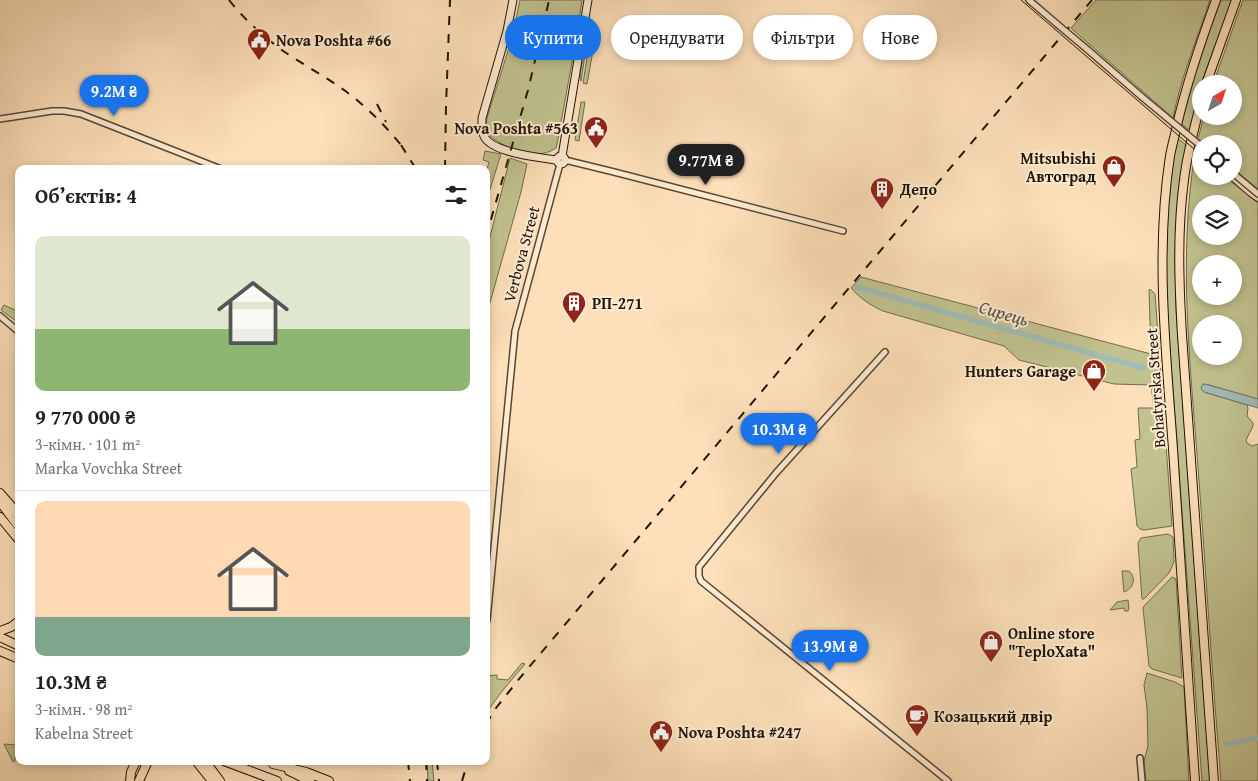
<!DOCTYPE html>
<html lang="uk">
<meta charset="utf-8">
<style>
:root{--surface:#fff;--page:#f2f2f2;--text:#222;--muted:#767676;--line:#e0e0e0;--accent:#1a73e8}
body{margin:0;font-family:"Gentium Book Plus",serif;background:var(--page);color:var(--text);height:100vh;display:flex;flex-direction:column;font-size:19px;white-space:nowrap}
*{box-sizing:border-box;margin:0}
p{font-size:16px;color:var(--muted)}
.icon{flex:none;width:28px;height:28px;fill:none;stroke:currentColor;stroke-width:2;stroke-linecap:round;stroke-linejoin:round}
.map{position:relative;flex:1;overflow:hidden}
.side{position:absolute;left:15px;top:165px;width:475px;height:600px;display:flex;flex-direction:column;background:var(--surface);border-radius:10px;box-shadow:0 2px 8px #0003}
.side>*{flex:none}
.guide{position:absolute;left:505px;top:15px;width:475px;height:45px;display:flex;gap:10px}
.needle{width:32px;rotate:39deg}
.fabs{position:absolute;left:1192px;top:75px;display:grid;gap:10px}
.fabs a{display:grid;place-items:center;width:50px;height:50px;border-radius:50%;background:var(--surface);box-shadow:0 2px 8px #0003;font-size:25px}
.price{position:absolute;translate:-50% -42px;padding:0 11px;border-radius:18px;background:var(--accent);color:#fff;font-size:16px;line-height:32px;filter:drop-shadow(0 1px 2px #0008)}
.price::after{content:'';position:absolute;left:50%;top:30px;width:15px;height:11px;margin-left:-8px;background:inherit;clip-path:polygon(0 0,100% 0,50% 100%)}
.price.selected{background:#222;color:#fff}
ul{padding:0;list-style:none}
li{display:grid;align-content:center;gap:10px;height:265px;padding:0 20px}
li+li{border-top:1px solid var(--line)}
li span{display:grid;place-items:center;height:155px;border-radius:10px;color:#555}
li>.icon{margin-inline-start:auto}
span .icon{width:90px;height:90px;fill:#fffc;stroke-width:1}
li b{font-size:21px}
h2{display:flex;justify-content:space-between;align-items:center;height:60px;padding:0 20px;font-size:21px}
.tag{padding:0 18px;border-radius:22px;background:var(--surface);box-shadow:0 2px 8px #0003;font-size:18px;line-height:45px}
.tag.selected{background:var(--accent);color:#fff}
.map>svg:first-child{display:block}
</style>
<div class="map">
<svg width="1258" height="781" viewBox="0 0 1258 781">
<rect width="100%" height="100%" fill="#fde0ba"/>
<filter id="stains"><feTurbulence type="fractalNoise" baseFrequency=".004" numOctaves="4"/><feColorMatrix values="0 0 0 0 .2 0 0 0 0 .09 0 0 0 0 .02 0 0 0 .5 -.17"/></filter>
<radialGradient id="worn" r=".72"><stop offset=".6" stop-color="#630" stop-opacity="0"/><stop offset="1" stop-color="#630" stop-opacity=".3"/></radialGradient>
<path fill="#c1c28f" stroke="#706c4c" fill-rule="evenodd" d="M 520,0 L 582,0 L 576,40 L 558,139 L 556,148 C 540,159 520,153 504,145 C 499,142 492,139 488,133 C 485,129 486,124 487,118 L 512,38 Z
M 1096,0 L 1210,0 C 1197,39 1181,77 1173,118 L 1071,28 Z
M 1221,0 L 1232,0 L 1201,84 L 1190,131 L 1180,123 L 1203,44 Z
M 1243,0 L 1258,0 L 1258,189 L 1234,169 L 1234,144 L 1204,144 L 1198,139 L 1204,116 L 1234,116 L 1234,84 L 1213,84 Z
M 591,33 L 596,34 L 587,84 L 583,83 Z
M 588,34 L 588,35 L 581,81 L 580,75 L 585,39 Z
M 581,102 L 585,102 L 579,141 L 575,140 Z
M 1177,138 L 1186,145 L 1181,180 L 1175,250 L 1176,310 L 1210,781 L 1202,781 L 1166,295 C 1165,242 1167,190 1177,138 Z
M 485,151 L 501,154 L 486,202 L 486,173 L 489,162 L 483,160 Z
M 1195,153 L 1201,158 L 1201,176 L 1224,176 L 1258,203 L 1258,399 L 1209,385 L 1203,384 L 1204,392 L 1247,405 L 1248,408 L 1247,416 L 1253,423 L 1253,426 L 1246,440 L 1247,443 L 1252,446 L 1258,444 L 1258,781 L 1221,781 C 1212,676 1206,572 1198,467 C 1190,362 1178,257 1195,153 ZM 1201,204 L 1234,204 L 1234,236 L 1201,236 ZM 1201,264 L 1234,264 L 1234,296 L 1201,296 ZM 1201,324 L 1234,324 L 1234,356 L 1201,356 Z
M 510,158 L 527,164 L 521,192 L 486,317 L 486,253 Z
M 861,277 L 1151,354 L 1149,290 L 1150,289 L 1155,294 L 1172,526 L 1144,530 L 1140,529 L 1137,526 L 1131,469 L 1137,467 L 1135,440 L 1140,439 L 1138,408 L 1154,408 L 1151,385 L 1114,384 L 1019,360 L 1004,346 L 883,311 C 870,305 861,299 851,288 Z
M 4,305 L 17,311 L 19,308 L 19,319 L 16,321 L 1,310 Z
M 1168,534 L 1173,537 L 1174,562 L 1169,573 L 1144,599 L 1142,599 L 1138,543 L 1141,538 Z
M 1122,571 L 1129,571 C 1137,578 1133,589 1124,592 Z
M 1172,577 L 1176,579 L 1182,678 L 1152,669 L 1149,666 L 1143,608 L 1144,606 Z
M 1128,600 L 1129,609 L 1128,611 L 1125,611 L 1124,608 L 1110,610 L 1117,602 Z
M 522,663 L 525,664 L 503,690 L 486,713 L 486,676 L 497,675 L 497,679 L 508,680 Z
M 1147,673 L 1175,682 L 1184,687 L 1189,781 L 1146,781 L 1144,761 L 1148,746 L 1147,708 L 1144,685 Z
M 4,744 L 16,745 L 15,761 L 13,762 Z
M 427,761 L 432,761 L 434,781 L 428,781 Z"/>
<path fill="#a1bcb6" stroke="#6d7971" d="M 1205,384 L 1258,399 L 1258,408 L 1204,392 L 1201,389 L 1202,385 Z"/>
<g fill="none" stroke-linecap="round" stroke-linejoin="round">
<path stroke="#a1bcb6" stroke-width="5.5" d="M 857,287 L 1143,368
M 1227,744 L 1258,738"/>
<g stroke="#564835" stroke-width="8">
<path id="minor" d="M 1029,0 L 1057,24
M 1088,50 L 1142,97
M 0,119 L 52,111 L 64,111 L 81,114 L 221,169
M 565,160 L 614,172 L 843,231
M 1234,174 L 1258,194
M 0,316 L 19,332
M 885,352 L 776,473 L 699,567 L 699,576 L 701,581 L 948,781
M 487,620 L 515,331 L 560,164
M 1140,758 L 1142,781"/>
</g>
<g stroke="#1e1509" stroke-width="9">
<path id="secondary" d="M 513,0 L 507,31 L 482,118 C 482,125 481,132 485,138 C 495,153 540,158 556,160
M557 160a4 4 0 1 1 8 0a4 4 0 1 1-8 0Z
M 562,156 L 588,0"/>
</g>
<g stroke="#1e1509" stroke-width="10">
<path id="primary" d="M 1206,84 L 1236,0
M 1201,101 C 1195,127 1187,153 1184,180 C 1177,232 1179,283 1182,335 L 1214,781
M 0,493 L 19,515
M 0,502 L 19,527
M 0,517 L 19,540
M 0,631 L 11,627 L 19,621
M 0,637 L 19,646
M 0,651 L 19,659
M 196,761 L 212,781
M 205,761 L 220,781
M 224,761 L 277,781
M 273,764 L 306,772 L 329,781
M 289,771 L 310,781
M 130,781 L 131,772 L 136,761
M 139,781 L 148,761
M 1195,781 C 1188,670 1181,559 1173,449 C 1166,351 1155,253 1170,156 C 1172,145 1175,135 1177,125 C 1187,82 1201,41 1216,0"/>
</g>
<use href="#minor" stroke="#feebd2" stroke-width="5"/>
<use href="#secondary" stroke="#feebd2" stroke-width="7"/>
<use href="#primary" stroke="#fde0ba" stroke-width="8"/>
<path stroke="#1e1509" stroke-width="1" d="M 1021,0 L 1201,155
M 1226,176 L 1250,197 L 1258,202"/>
<path stroke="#1e1509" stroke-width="2" stroke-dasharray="9 9" stroke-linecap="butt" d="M 229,0 C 243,18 261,34 279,48 C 300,63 323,75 344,90 C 367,107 387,127 405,150
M 377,104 L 386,122
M 401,145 L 416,169
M 445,169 L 446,106 L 450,0
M 486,237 L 528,90 L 546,14 L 549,0
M 486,724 L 496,708 L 519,679 L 1092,0
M 408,761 L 410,781
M 426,761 L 427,781
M 437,761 L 439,781
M 462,781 L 468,761"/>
<g stroke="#564835" stroke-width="8" stroke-linecap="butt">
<path id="minor-bridge" d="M 1057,24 L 1088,50
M 1142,97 L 1201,146"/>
</g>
<use href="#minor-bridge" stroke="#feebd2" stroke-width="5"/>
</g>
<defs>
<g id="civic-pin" transform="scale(1.25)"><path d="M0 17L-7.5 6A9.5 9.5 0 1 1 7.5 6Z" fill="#8f2418" stroke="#feebd2"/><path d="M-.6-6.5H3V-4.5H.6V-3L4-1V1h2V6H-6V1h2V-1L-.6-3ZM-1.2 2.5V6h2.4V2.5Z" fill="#fff"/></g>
<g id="shop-pin" transform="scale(1.25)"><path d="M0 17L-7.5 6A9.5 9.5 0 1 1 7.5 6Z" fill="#8f2418" stroke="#feebd2"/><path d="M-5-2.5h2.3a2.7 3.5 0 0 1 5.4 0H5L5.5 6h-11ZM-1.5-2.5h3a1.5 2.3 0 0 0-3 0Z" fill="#fff"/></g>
<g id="building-pin" transform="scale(1.25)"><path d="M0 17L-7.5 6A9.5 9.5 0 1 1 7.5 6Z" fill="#8f2418" stroke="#feebd2"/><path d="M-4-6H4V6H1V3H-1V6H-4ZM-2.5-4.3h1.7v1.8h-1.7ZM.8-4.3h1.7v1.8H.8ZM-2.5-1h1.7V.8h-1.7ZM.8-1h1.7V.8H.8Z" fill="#fff"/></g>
<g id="cafe-pin" transform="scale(1.25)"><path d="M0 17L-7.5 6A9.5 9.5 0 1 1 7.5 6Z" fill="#8f2418" stroke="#feebd2"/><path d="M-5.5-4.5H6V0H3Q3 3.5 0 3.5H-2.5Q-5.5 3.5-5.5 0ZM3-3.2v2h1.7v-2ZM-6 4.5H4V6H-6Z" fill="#fff"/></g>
</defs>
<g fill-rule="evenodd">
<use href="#civic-pin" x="259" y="40"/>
<use href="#civic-pin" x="596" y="128"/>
<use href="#shop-pin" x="1114" y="167"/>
<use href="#building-pin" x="882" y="189"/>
<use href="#building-pin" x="574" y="303"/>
<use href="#shop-pin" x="1094" y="371"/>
<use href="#shop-pin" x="991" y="642"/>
<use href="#cafe-pin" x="917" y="716"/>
<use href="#civic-pin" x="661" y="732"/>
</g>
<g text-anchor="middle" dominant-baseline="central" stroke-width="4" stroke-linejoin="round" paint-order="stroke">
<g font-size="16" font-weight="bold" fill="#1e1509" stroke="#feebd2" text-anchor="start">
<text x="276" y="40">Nova Poshta #66</text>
<text x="578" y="128" text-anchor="end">Nova Poshta #563</text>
<text x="1096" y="158" text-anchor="end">Mitsubishi<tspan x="1096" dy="18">Автоград</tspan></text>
<text x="900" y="189">Депо</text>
<text x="592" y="303">РП-271</text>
<text x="1076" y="371" text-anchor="end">Hunters Garage</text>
<text x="1008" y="633">Online store<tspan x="1008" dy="18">"TeploXata"</tspan></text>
<text x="934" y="716">Козацький двір</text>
<text x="678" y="732">Nova Poshta #247</text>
</g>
<g font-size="16" fill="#1e1509" stroke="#feebd2">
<text transform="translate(521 254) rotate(-75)">Verbova Street</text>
<text transform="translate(1155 388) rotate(-94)">Bohatyrska Street</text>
</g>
<g font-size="18" font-style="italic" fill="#4c4f46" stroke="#feebd2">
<text transform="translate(1004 313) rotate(16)">Сирець</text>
</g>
</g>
<rect width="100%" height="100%" filter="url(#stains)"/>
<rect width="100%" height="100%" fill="url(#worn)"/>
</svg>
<div class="fabs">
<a><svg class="needle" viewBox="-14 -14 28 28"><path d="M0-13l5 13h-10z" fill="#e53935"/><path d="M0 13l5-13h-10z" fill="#767676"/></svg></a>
<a><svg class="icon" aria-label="locate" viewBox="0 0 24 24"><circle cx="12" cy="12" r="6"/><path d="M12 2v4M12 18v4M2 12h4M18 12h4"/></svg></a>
<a><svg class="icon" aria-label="layers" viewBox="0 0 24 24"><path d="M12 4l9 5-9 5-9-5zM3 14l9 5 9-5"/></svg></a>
<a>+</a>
<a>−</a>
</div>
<b class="price" style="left:114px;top:117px">9.2M ₴</b>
<b class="price selected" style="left:706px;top:186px">9.77M ₴</b>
<b class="price" style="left:779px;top:455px">10.3M ₴</b>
<b class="price" style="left:830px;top:672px">13.9M ₴</b>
<div class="guide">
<a class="tag selected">Купити</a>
<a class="tag">Орендувати</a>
<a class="tag">Фільтри</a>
<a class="tag">Нове</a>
</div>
<section class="side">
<h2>Об’єктів: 4<svg class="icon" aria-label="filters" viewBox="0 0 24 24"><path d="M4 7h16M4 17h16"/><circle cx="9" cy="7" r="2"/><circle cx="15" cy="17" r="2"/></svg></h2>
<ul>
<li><span style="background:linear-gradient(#dfe7d0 60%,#8fb573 0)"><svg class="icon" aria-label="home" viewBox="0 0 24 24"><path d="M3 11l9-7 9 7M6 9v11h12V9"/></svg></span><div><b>9 770 000 ₴</b><p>3-кімн. · 101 m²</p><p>Marka Vovchka Street</p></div></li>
<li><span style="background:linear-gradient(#ffd9b3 75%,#7fa58c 0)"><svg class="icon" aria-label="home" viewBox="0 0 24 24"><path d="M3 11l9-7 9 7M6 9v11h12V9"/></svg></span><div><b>10.3M ₴</b><p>3-кімн. · 98 m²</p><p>Kabelna Street</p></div></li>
</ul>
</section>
</div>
